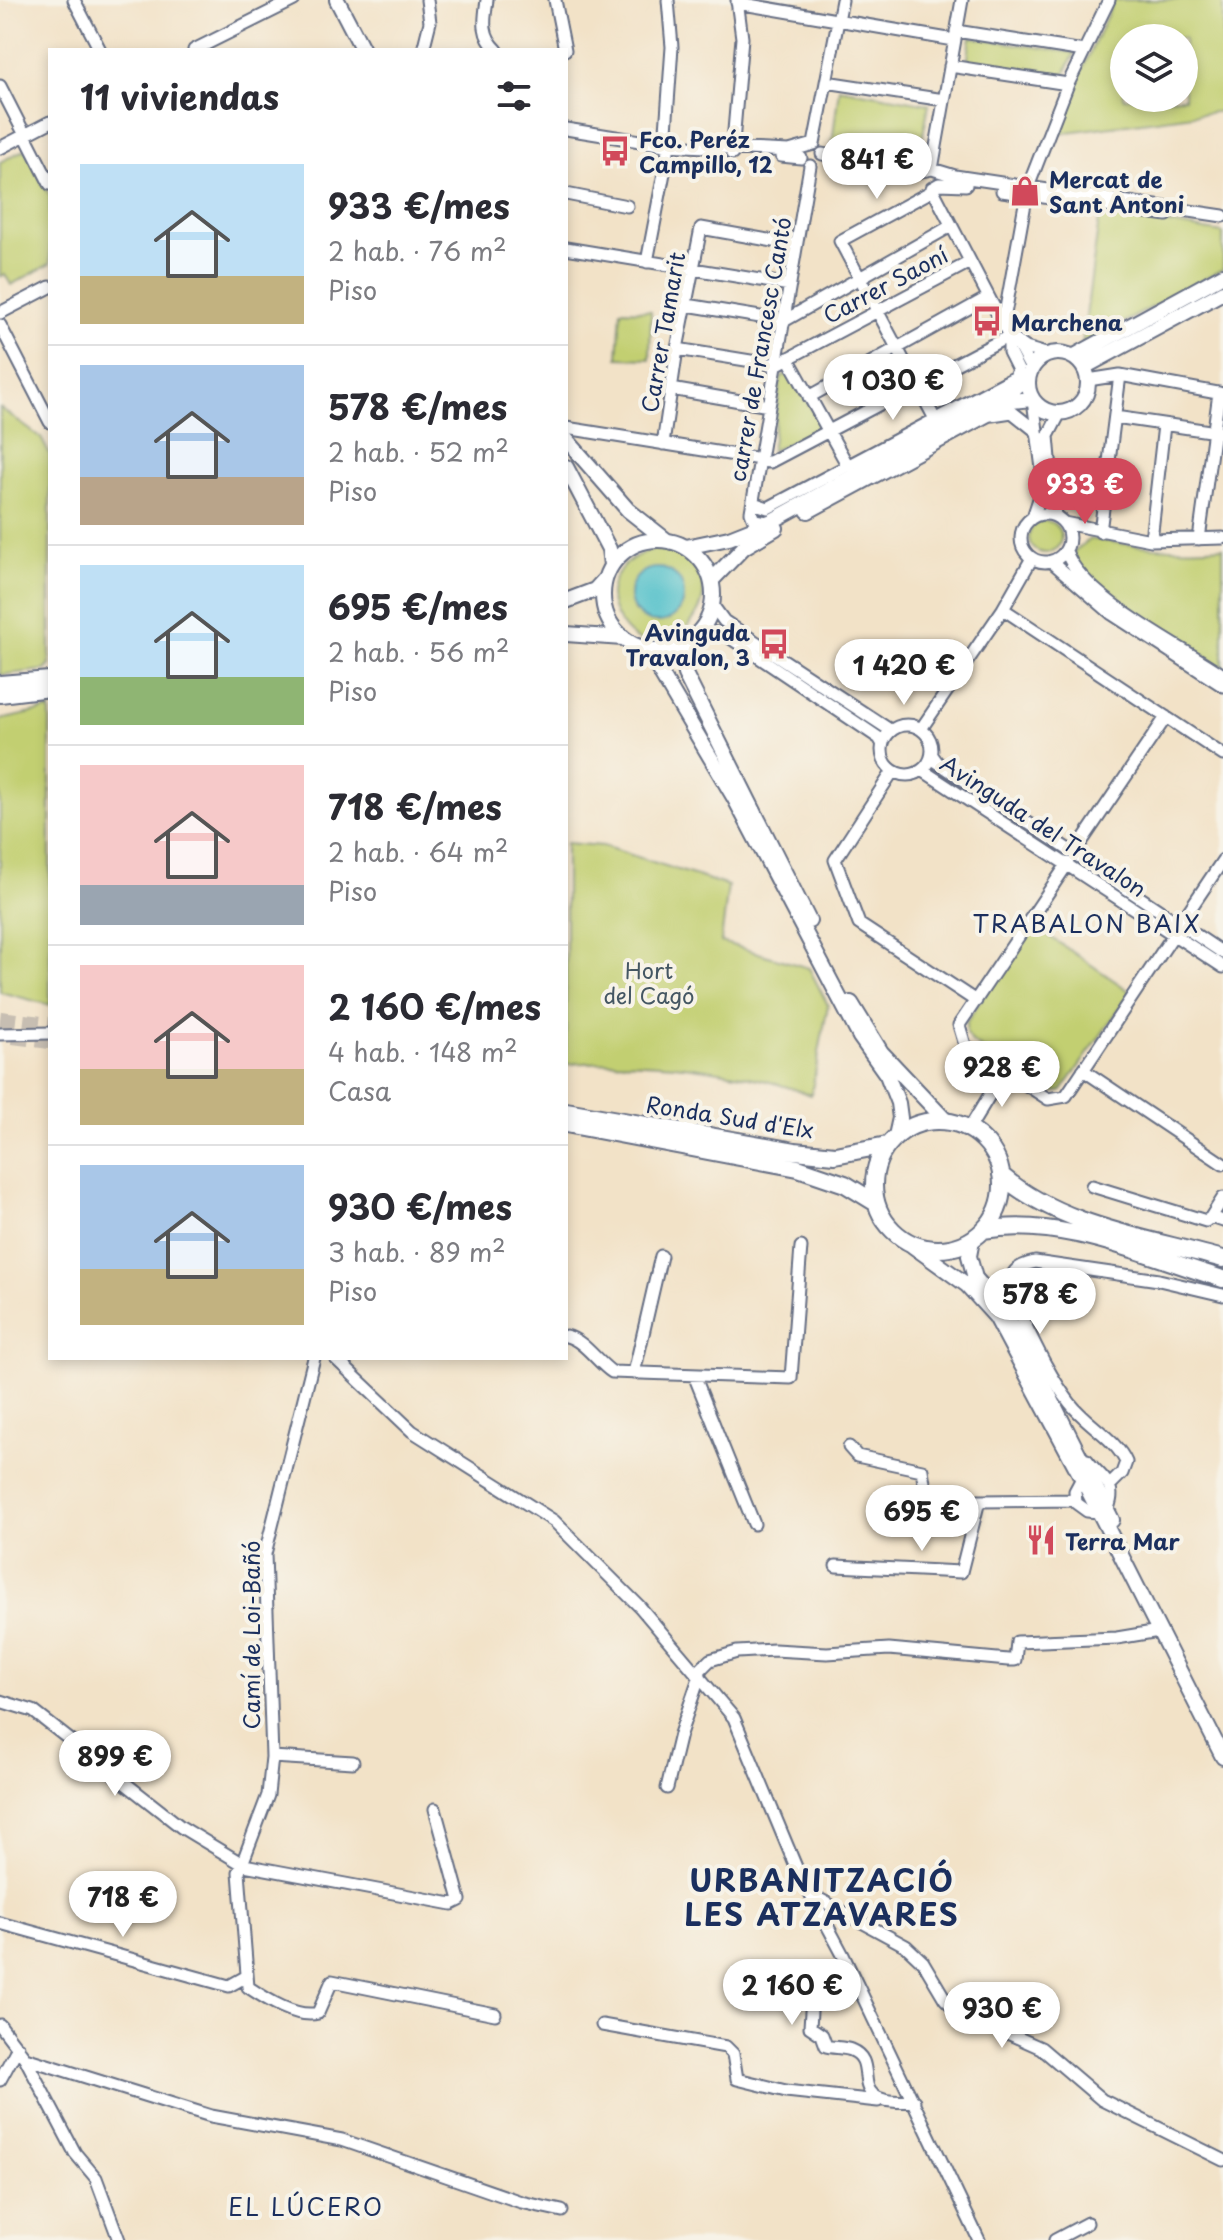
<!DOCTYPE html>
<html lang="es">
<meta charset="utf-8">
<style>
:root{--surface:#fff;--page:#f2f2f3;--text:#2b2b33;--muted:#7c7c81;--line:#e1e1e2;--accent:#d1495b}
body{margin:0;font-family:"Playpen Sans",sans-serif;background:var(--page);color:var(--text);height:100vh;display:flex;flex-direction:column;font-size:30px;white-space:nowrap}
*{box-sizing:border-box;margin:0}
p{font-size:26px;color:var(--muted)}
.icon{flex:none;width:44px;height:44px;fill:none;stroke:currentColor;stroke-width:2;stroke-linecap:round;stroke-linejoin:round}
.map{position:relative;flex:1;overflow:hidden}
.side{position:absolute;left:48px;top:48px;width:520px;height:1312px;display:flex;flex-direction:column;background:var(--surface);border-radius:0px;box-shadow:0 4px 12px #0003}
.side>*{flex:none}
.tools{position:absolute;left:1110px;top:24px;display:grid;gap:16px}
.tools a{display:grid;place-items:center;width:88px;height:88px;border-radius:50%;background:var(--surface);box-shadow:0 4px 12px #0003;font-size:40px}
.price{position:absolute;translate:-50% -68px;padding:0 18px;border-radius:28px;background:#fff;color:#222;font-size:26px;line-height:52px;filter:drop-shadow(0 2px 4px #0008)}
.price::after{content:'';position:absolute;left:50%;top:48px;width:24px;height:18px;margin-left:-12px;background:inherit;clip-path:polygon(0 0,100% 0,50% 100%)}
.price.active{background:var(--accent);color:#fff}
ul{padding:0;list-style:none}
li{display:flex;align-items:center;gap:24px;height:200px;padding:0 32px}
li+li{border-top:2px solid var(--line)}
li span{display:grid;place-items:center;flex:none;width:224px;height:160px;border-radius:0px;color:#555}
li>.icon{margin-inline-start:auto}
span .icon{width:96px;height:96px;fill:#fffc;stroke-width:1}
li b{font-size:34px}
h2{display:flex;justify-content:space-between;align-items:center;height:96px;padding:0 32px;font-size:34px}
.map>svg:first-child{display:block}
</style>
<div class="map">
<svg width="1223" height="2240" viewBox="0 0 1223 2240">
<rect width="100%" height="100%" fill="#f7f3e8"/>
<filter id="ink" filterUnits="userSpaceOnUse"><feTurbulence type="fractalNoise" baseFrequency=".0125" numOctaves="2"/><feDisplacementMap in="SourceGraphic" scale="16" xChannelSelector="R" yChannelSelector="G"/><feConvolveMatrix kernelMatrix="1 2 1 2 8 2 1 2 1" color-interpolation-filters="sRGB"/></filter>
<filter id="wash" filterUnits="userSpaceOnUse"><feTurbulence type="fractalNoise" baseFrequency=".006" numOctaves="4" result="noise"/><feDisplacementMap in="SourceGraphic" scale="32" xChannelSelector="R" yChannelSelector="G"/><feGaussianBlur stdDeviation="1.8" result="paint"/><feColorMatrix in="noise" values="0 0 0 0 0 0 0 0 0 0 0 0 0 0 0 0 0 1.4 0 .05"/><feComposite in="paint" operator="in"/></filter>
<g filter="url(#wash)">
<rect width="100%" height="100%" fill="#f2e2c7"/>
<path fill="#c2cf71" stroke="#6e7f68" stroke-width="2" fill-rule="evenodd" d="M 1114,0 L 1223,0 L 1223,111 L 1053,134 ZM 1124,38 L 1184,38 L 1184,98 L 1124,98 Z
M 971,37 L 1075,53 L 1062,79 L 967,64 Z
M 839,88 L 929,104 L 919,155 L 909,158 L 832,144 Z
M 25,149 L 50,196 L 50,264 L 11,285 L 5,274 L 0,277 L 0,162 Z
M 1100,212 L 1223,233 L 1223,269 L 1082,345 Z
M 621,310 L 651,311 L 650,359 L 618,358 Z
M 791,372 L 822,427 L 771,451 L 781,377 Z
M 0,408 L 41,438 L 50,455 L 50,665 L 45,670 L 0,675 Z
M1029 537a16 16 0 1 1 32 0a16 16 0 1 1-32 0Z
M 1090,539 C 1135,546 1178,551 1223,547 L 1223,668 C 1182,640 1090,596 1073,552 Z
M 656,549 C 761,566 665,693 619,621 C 598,587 622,556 656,549 ZM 631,586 L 679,611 L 669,619 L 656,622 L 634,611 L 630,598 Z
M 50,709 L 50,1005 L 0,992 L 0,720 Z
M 566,843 L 603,846 L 728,886 L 721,942 L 809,968 L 828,1005 L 811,1095 C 736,1067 646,1058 566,1064 Z
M 1030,923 L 1131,992 L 1061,1092 L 1047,1091 L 972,1042 L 966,1034 L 966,1023 Z"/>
<path fill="#54c1cb" stroke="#387894" stroke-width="2" d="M630 595a27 27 0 1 1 54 0a27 27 0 1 1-54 0Z"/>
</g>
<g filter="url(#ink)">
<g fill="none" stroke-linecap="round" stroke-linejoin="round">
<path stroke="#c7beb2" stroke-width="16" stroke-dasharray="16 8" stroke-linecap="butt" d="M 0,1019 L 50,1025
M 13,1036 L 50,1041"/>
<g stroke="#666e83" stroke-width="15">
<path id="minor" d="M 74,0 L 100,50
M 487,0 C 484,20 481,35 497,50
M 555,0 L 565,50
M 737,3 L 954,40
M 956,31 L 1084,51
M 194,50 L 294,0
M 423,50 L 430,22 L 427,0
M 950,66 L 1068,84
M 826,82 L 944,100
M 0,86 L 50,184
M 566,129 L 665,145 L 789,151 L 814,144
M 814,144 L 842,0
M 0,148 L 50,122
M 732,154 L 742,38 L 737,0
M 822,154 L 917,172 L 932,169 L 955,176 L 1223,216
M 781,156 L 801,158
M 932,169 L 962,0
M 932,188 L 939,184 L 966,185
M 932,188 L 1009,336 L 1026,348 L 1049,355
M 1002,191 L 1167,215
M 930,192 L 840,241 L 935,419
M 566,194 L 627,206
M 566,248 L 790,285
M 647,262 L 668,152 L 665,145 L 672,47 L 668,0
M 687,305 L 784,321 L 951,226
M 0,313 L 50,287
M 0,325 L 50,422
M 1003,325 L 1028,187 L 1068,84 L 1109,0
M 1018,345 L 1031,369
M 677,349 L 776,365 L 970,262
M 788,358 L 848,466
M 1088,380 L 1120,375 L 1223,394
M 671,389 L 769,406
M 809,397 L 987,298
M 1033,400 L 1044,484 L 1033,517
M 992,415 L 1012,412 L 1036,431
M 1115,417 L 1223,433
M 566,428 L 760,459
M 663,444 L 677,349 L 701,228 L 796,245
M 760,461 L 770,462 L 1009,336
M 753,503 L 768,508 L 1015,377 L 1018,370 L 1009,352 L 1009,336
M1021 538a24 24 0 1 1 48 0a24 24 0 1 1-48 0Z
M 1055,516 L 1048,436 L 1060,413
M 768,522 L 754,520 L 751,512 L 810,166
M 1064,523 L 1151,540 L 1223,538
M 1100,532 L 1120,375
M 1199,539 L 1219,393
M 1151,540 L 1164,425
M 1066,551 C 1081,597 1181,646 1223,675
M 1051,561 L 1112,614 L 1223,686
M 713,606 L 724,621 L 890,730
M 1003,609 L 1223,755
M 697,635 L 711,632 L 726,635 L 879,738 L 882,743
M882 750a25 25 0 1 1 50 0a25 25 0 1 1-50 0Z
M 921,729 L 1003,609 L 1032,558
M 932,755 L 937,762 L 1223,953
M 922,770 L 1223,967
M 893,771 L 835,860 L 859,924 L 976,1001
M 1074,853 L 1166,717
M 1068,863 L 959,1025 L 965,1045 L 1048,1099 L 1066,1096 L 1174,934
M 1180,924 L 1223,860
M 0,1034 L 50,1033
M 1083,1070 L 1223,1164
M 969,1129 L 1004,1071
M 1092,1186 L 1206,1221 L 1211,1217 L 1223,1221
M 1211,1217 L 1223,1198
M 566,1336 C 584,1340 597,1362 612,1372 L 791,1378 L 801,1247
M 314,1358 L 265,1554 L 272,1757 L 268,1795 L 239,1872 L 248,1987 C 266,1999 297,2019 318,2013 L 332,1981 L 495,2014
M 335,1358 L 412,1431 L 554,1521 L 640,1607 L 734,1718 L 796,1867 L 843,1955 L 979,2240
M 634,1373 L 661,1256
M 694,1375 L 754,1524
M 849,1447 L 857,1456 L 922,1470 L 925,1489 L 979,1501 L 1075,1500
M 1087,1460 C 1101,1479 1118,1483 1108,1508
M 1082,1478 L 1075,1491 L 1076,1503 L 1087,1511 L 1099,1512
M 1111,1484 L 1122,1473 L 1126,1462 C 1115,1438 1087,1425 1070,1403 C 1045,1371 1028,1328 1009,1292 C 1010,1272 1016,1266 1035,1262 L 1159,1280 L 1223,1295
M 836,1566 L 961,1572 L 979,1501
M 698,1672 L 710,1660 L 737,1652 L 774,1650 L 827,1653 L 889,1649 L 1008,1660 L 1015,1660 L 1017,1642 L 1117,1638 L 1159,1631
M 0,1701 L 33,1711 L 181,1827 L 244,1865 L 452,1904 L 460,1900 L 435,1809
M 272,1757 L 353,1762
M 667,1788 L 680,1734 L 700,1675
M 812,1895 L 906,1946 L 923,1962 L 945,1999 L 956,2010 L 1041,2048 L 1102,2100 L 1223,2160
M 0,1923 L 229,1986 L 247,1976
M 812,1996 L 810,2027 L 822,2035 L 826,2046 C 833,2048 844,2047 851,2050 C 884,2063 839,2107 914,2101
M 0,2025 L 25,2058 L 75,2153 L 96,2178 L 119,2240
M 602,2025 L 726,2047 L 733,2054 L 737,2079 L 786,2091 L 878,2101
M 25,2058 L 211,2116 L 342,2140 L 521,2202 L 562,2211
M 0,2080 L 18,2047
M 1055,2240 L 1087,2223"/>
</g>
<g stroke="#666e83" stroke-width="18">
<path id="major" d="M 337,0 L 363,50
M1028 383a30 30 0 1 1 60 0a30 30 0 1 1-60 0Z
M 1073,357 L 1223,275
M 1084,367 L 1223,292
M 566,439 L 628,510 L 666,540
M 566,467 L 609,549 L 611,565
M 808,511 L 1012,401 L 1032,399
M603 595a55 55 0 1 1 110 0a55 55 0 1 1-110 0Z
M 686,547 L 729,538 L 772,521 L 1014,388 L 1029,375
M 712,580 L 744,547 L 776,528
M 566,601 L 595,590 L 604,580
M 566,634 L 623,638
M 684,644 L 681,656 L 685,674 L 809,921
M 647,650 L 735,799 L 860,1037 L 887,1075 L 898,1103 L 900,1118 L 896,1136
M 0,683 L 50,679
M 0,695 L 50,689
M 851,1003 L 881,1052 L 946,1121
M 972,1240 L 969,1256 L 975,1278 L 1000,1307 L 1019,1336 L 1112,1520
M 913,1246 L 967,1285 L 996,1317 L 1082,1478 L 1223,1757"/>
</g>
<g stroke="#666e83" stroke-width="20">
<path id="highway" d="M 566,1111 L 795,1151 L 835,1155 L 887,1145
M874 1185a64 64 0 1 1 128 0a64 64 0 1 1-128 0Z
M 566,1124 L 798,1168 L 845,1184 L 876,1203
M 1001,1175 C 1061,1227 1149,1238 1223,1259
M 984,1230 C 1061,1216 1148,1256 1223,1279"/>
</g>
<use href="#minor" stroke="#fff" stroke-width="11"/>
<use href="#major" stroke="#fff" stroke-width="14"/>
<use href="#highway" stroke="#fff" stroke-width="16"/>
</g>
</g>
<defs>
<g id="bus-bare" transform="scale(2.4)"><path d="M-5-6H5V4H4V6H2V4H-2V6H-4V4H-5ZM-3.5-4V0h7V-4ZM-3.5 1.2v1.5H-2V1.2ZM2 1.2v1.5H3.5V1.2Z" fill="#d1495b" stroke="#f7f3e8" stroke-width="2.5" paint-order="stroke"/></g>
<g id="shop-bare" transform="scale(2.4)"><path d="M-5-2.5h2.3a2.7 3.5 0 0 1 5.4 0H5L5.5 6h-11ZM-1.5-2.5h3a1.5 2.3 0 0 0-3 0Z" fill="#d1495b" stroke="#f7f3e8" stroke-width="2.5" paint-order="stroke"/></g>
<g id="restaurant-bare" transform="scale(2.4)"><path d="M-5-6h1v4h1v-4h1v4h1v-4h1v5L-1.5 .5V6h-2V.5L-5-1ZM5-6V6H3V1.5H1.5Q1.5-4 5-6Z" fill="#d1495b" stroke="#f7f3e8" stroke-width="2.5" paint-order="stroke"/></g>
</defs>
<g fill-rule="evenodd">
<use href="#bus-bare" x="615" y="151"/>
<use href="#shop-bare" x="1025" y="191"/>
<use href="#bus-bare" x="987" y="321"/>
<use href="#bus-bare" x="774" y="644"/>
<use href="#restaurant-bare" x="1041" y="1540"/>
</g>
<g text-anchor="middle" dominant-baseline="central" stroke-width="8" stroke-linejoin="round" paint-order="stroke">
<g font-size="22" font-weight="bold" fill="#1b2f5e" stroke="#f7f3e8" text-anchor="start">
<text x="639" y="138">Fco. Peréz<tspan x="639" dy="25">Campillo, 12</tspan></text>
<text x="1049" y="178">Mercat de<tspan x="1049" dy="25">Sant Antoni</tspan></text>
<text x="1011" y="321">Marchena</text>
<text x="750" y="631" text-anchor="end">Avinguda<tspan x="750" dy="25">Travalon, 3</tspan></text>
<text x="1065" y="1540">Terra Mar</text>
</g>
<g font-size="22" fill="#1b2f5e" stroke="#f7f3e8">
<text transform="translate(885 284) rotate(-28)">Carrer Saoní</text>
<text transform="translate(662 332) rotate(-80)">Carrer Tamarit</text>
<text transform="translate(759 349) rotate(-80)">carrer de Francesc Cantó</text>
<text transform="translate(1044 825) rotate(33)">Avinguda del Travalon</text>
<text transform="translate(730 1116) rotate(9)">Ronda Sud d'Elx</text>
<text transform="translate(250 1635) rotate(-90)">Camí de Loi-Bañó</text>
</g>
<g font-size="22" fill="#455763" stroke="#f7f3e8">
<text x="649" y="969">Hort<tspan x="649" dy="25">del Cagó</tspan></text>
</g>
<g font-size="24" letter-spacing="2" fill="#1b2f5e" stroke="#f7f3e8">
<text x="1087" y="923">TRABALON BAIX</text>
<text x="306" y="2206">EL LÚCERO</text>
</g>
<g font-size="30" font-weight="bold" letter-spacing="2" fill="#1b2f5e" stroke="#f7f3e8">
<text x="822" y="1879">URBANITZACIÓ<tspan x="822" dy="34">LES ATZAVARES</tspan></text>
</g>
</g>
</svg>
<div class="tools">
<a><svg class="icon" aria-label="layers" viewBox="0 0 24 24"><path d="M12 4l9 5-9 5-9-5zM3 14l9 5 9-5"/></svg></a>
</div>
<b class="price" style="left:877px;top:201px">841 €</b>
<b class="price" style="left:893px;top:422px">1 030 €</b>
<b class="price active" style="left:1085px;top:526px">933 €</b>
<b class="price" style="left:904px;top:707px">1 420 €</b>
<b class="price" style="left:1002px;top:1109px">928 €</b>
<b class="price" style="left:1040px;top:1336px">578 €</b>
<b class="price" style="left:922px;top:1553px">695 €</b>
<b class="price" style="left:115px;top:1798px">899 €</b>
<b class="price" style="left:123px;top:1939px">718 €</b>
<b class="price" style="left:792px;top:2027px">2 160 €</b>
<b class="price" style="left:1002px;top:2050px">930 €</b>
<section class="side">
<h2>11 viviendas<svg class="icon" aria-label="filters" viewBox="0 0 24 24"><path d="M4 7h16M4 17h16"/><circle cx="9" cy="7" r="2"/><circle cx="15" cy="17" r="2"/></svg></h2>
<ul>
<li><span style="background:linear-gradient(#bfe0f5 70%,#c2b280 0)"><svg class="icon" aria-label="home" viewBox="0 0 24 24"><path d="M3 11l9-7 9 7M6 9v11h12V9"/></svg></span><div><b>933 €/mes</b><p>2 hab. · 76 m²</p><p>Piso</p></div></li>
<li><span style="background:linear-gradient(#a9c7e8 70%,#b9a48a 0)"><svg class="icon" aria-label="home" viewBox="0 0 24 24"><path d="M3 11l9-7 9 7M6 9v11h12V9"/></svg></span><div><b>578 €/mes</b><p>2 hab. · 52 m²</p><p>Piso</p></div></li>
<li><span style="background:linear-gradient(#bfe0f5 70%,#8fb573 0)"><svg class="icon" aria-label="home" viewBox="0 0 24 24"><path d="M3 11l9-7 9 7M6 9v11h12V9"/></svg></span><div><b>695 €/mes</b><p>2 hab. · 56 m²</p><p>Piso</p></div></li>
<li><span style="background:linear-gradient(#f6c9c9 75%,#9aa5b1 0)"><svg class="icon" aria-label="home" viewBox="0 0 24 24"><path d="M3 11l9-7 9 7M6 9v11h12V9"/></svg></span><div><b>718 €/mes</b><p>2 hab. · 64 m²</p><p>Piso</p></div></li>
<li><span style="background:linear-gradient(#f6c9c9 65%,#c2b280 0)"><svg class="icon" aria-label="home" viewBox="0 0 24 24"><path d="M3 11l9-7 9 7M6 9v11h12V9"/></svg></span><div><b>2 160 €/mes</b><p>4 hab. · 148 m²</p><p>Casa</p></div></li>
<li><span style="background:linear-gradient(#a9c7e8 65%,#c2b280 0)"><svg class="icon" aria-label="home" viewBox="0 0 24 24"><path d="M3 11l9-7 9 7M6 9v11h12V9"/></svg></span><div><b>930 €/mes</b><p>3 hab. · 89 m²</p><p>Piso</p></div></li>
</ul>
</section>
</div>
